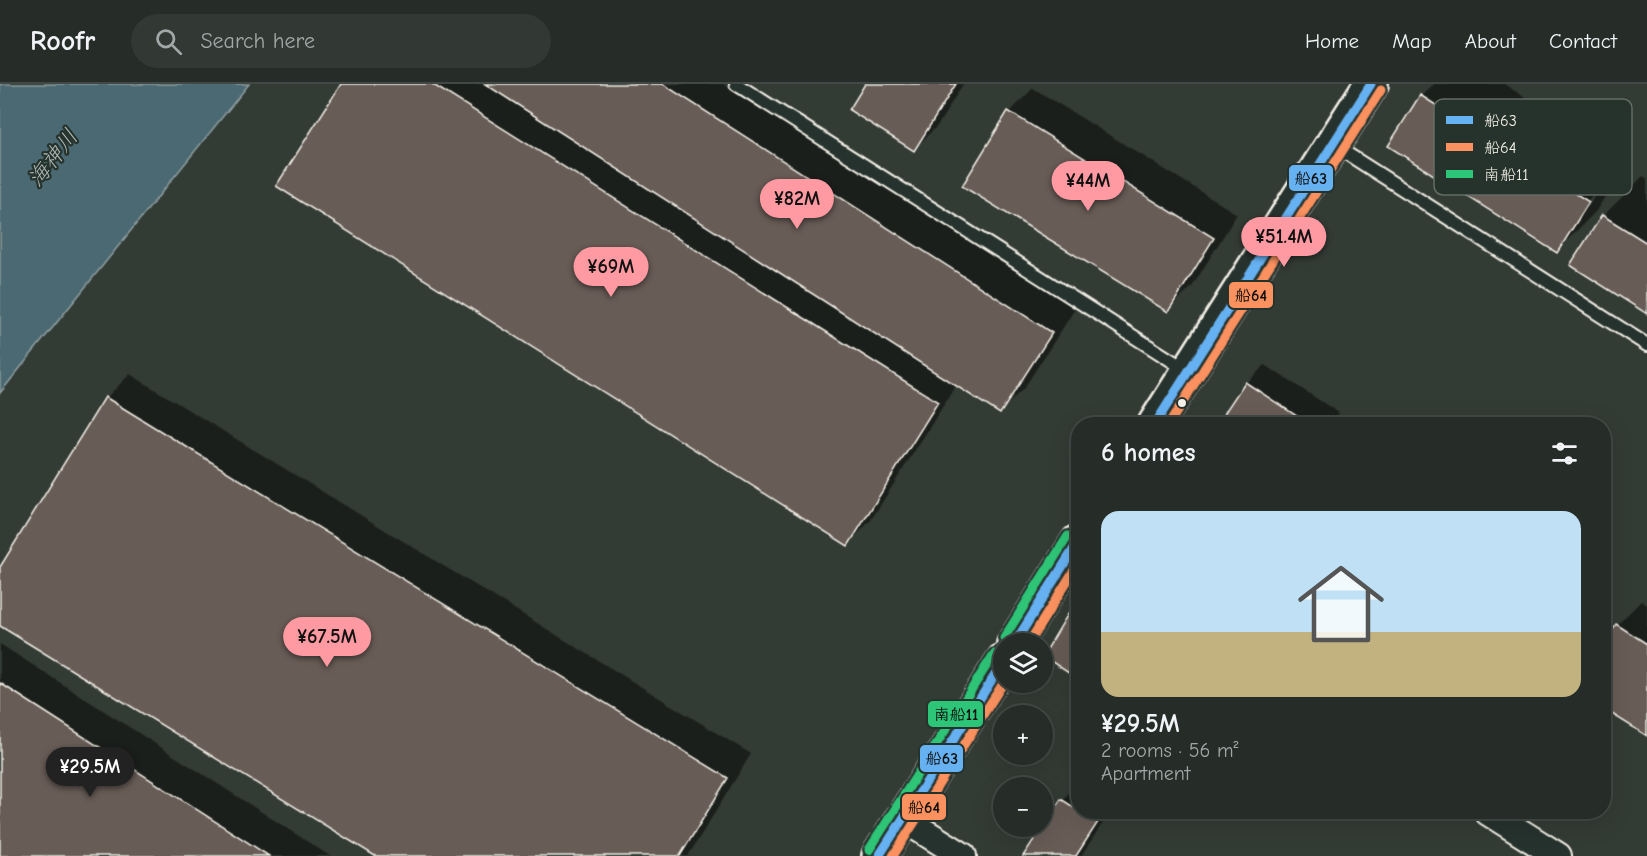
<!DOCTYPE html>
<meta charset="utf-8">
<style>
:root{--surface:#262c28;--page:#323834;--text:#f1f3f6;--muted:#a4a7a8;--line:#424845;--accent:#ff9aa2}
body{margin:0;font-family:"Comic Neue","Klee One",sans-serif;background:var(--page);color:var(--text);height:100vh;display:flex;flex-direction:column;font-size:22px;white-space:nowrap}
*{box-sizing:border-box;margin:0}
p{font-size:20px;color:var(--muted)}
.icon{flex:none;width:33px;height:33px;fill:none;stroke:currentColor;stroke-width:2;stroke-linecap:round;stroke-linejoin:round}
.map{position:relative;flex:1;overflow:hidden}
.panel{position:absolute;left:1071px;top:333px;width:540px;height:402px;display:flex;flex-direction:column;background:var(--surface);border-radius:24px;box-shadow:0 6px 24px #0002,0 0 0 2px var(--line)}
.panel>*{flex:none}
.buttons{position:absolute;left:993px;top:549px;display:grid;gap:12px}
.buttons a{display:grid;place-items:center;width:60px;height:60px;border-radius:50%;background:var(--surface);box-shadow:0 6px 24px #0002,0 0 0 2px var(--line);font-size:30px}
.price{position:absolute;translate:-50% -51px;padding:0 14px;border-radius:21px;background:var(--accent);color:#111;font-size:20px;line-height:39px;filter:drop-shadow(0 2px 3px #0008)}
.price::after{content:'';position:absolute;left:50%;top:36px;width:18px;height:14px;margin-left:-9px;background:inherit;clip-path:polygon(0 0,100% 0,50% 100%)}
.price.on{background:#222;color:#fff}
ul{padding:0;list-style:none}
li{display:grid;align-content:center;gap:12px;height:318px;padding:0 30px}
li span{display:grid;place-items:center;height:186px;border-radius:18px;color:#555}
li>.icon{margin-inline-start:auto}
span .icon{width:108px;height:108px;fill:#fffc;stroke-width:1}
li b{font-size:26px}
h2{display:flex;justify-content:space-between;align-items:center;height:72px;padding:0 30px;font-size:26px}
header{display:flex;align-items:center;gap:36px;box-sizing:border-box;height:84px;padding:0 30px;background:var(--surface);border-bottom:2px solid var(--line)}
header strong{font-size:28px}
nav{display:flex;gap:33px;margin-inline-start:auto;font-size:21px}
.search{width:420px;height:54px;background:var(--page);display:flex;align-items:center;gap:15px;box-sizing:border-box;padding:0 21px;border-radius:33px;color:var(--muted);font-size:22px}
.map>svg:first-child{display:block}
</style>
<header>
<strong>Roofr</strong>
<div class="search"><svg class="icon" aria-label="search" viewBox="0 0 24 24"><circle cx="10" cy="10" r="6"/><path d="M15 15l6 6"/></svg>Search here</div>
<nav><a>Home</a><a>Map</a><a>About</a><a>Contact</a></nav>
</header>
<div class="map">
<svg width="1647" height="772" viewBox="0 0 1647 772">
<rect width="100%" height="100%" fill="#333b35"/>
<filter id="ink" filterUnits="userSpaceOnUse"><feTurbulence type="fractalNoise" baseFrequency=".0167" numOctaves="2"/><feDisplacementMap in="SourceGraphic" scale="12" xChannelSelector="R" yChannelSelector="G"/><feConvolveMatrix kernelMatrix="1 2 1 2 8 2 1 2 1" color-interpolation-filters="sRGB"/></filter>
<g filter="url(#ink)">
<path fill="#4c6972" stroke="#8f9fa1" stroke-width="1.5" d="M 0,0 L 249,0 L 0,309 Z"/>
<path fill="#0007" fill-rule="evenodd" d="M 342,0 L 723,0 L 1075,225 L 1024,304 L 1000,328 L 957,300 L 871,436 L 848,460 Z
M 867,0 L 963,0 L 938,41 L 914,65 Z
M 1434,0 L 1504,0 L 1627,78 L 1596,127 L 1557,167 L 1421,12 ZM 1592,111 L 1594,113 L 1588,123 L 1584,123 Z
M 1033,4 L 1237,130 L 1192,203 L 1168,226 L 1010,28 Z
M 1643,92 L 1647,95 L 1647,228 L 1572,181 L 1603,132 Z
M 1265,281 L 1339,329 L 1331,340 L 1219,340 L 1246,299 Z
M 130,290 L 751,670 L 688,772 L 378,772 L 0,541 L 0,486 L 106,314 Z
M 1078,516 L 1078,593 L 1045,571 Z
M 1641,517 L 1647,521 L 1647,651 L 1604,623 L 1604,563 L 1617,541 Z
M 0,560 L 330,772 L 0,772 Z
M 1078,700 L 1078,728 L 1110,728 L 1081,772 L 1025,772 L 1062,716 Z"/>
<path fill="#675b56" stroke="#f4f1e8" stroke-width="1.5" d="M 341,0 L 432,0 L 938,318 L 848,462 L 276,102 Z
M 485,0 L 663,0 L 1052,249 L 1000,330 Z
M 865,0 L 956,0 L 914,67 L 849,26 Z
M 1420,11 L 1589,118 L 1557,169 L 1388,62 Z
M 1008,27 L 1214,154 L 1168,228 L 962,102 Z
M 1602,131 L 1647,159 L 1647,230 L 1570,181 Z
M 1245,298 L 1309,340 L 1217,340 Z
M 105,313 L 728,694 L 680,772 L 375,772 L 0,542 L 0,483 Z
M 1078,513 L 1078,595 L 1043,572 Z
M 1616,540 L 1647,560 L 1647,652 L 1604,625 L 1604,561 Z
M 0,599 L 269,772 L 0,772 Z
M 1061,715 L 1078,726 L 1078,728 L 1098,738 L 1076,772 L 1023,772 Z"/>
<g fill="none" stroke-linecap="round" stroke-linejoin="round">
<g stroke="#f4f1e8" stroke-width="16">
<path id="lane" d="M 736,0 L 1188,287
M 1335,62 L 1647,261"/>
</g>
<g stroke="#f4f1e8" stroke-width="30">
<path id="street" d="M 1488,728 L 1558,772
M 902,734 L 963,772"/>
</g>
<g stroke="#f4f1e8" stroke-width="38">
<path id="secondary" d="M 1155,340 L 1371,0
M 1014,560 L 1078,458
M 879,772 L 1004,576"/>
</g>
<use href="#lane" stroke="#26332d" stroke-width="12"/>
<use href="#street" stroke="#26332d" stroke-width="26"/>
<use href="#secondary" stroke="#26332d" stroke-width="33"/>
<g stroke="#26332d" stroke-width="14">
<path id="bus-1" d="M 1155,340 L 1371,0
M 1014,560 L 1078,458
M 879,772 L 1004,577"/>
</g>
<g stroke="#26332d" stroke-width="14">
<path id="bus-2" d="M 1169,340 L 1381,6
M 1028,560 L 1078,480
M 893,772 L 1004,598"/>
</g>
<g stroke="#26332d" stroke-width="14">
<path id="bus-3" d="M 1004,554 L 1068,452
M 869,766 L 994,570"/>
</g>
<use href="#bus-1" stroke="#66b1f2" stroke-width="9"/>
<use href="#bus-2" stroke="#fa915f" stroke-width="9"/>
<use href="#bus-3" stroke="#2dc577" stroke-width="9"/>
</g>
</g>
<circle fill="#f4f1e8" stroke="#26332d" stroke-width="2" cx="1182" cy="319" r="5"/>
<g text-anchor="middle" dominant-baseline="central" stroke-width="4.5" stroke-linejoin="round" paint-order="stroke">
<g font-size="22" font-style="italic" fill="#b1bbb9" stroke="#26332d">
<text transform="translate(53 74) rotate(-52)">海神川</text>
</g>
</g>
<rect x="1434" y="15" width="198" height="96" rx="9" fill="#26332d" stroke="#646c65" stroke-width="1.5"/>
<rect x="1446" y="32" width="27" height="8" fill="#66b1f2"/>
<rect x="1446" y="59" width="27" height="8" fill="#fa915f"/>
<rect x="1446" y="86" width="27" height="8" fill="#2dc577"/>
<g font-size="16" fill="#f4f1e8">
<text x="1484" y="42">船63</text>
<text x="1484" y="69">船64</text>
<text x="1484" y="96">南船11</text>
</g>
<g stroke="#26332d" stroke-width="2">
<rect x="1288" y="80" width="46" height="28" rx="6" fill="#66b1f2"/>
<rect x="1228" y="197" width="46" height="28" rx="6" fill="#fa915f"/>
<rect x="927" y="616" width="57" height="28" rx="6" fill="#2dc577"/>
<rect x="919" y="660" width="45" height="29" rx="6" fill="#66b1f2"/>
<rect x="901" y="709" width="46" height="28" rx="6" fill="#fa915f"/>
</g>
<g font-size="16" text-anchor="middle" font-weight="bold" fill="#111">
<text x="1311" y="100">船63</text>
<text x="1251" y="217">船64</text>
<text x="956" y="636">南船11</text>
<text x="942" y="680">船63</text>
<text x="924" y="729">船64</text>
</g>
</svg>
<div class="buttons">
<a><svg class="icon" aria-label="layers" viewBox="0 0 24 24"><path d="M12 4l9 5-9 5-9-5zM3 14l9 5 9-5"/></svg></a>
<a>+</a>
<a>−</a>
</div>
<b class="price" style="left:1088px;top:128px">¥44M</b>
<b class="price" style="left:797px;top:146px">¥82M</b>
<b class="price" style="left:1284px;top:184px">¥51.4M</b>
<b class="price" style="left:611px;top:214px">¥69M</b>
<b class="price" style="left:327px;top:584px">¥67.5M</b>
<b class="price on" style="left:90px;top:714px">¥29.5M</b>
<section class="panel">
<h2>6 homes<svg class="icon" aria-label="filters" viewBox="0 0 24 24"><path d="M4 7h16M4 17h16"/><circle cx="9" cy="7" r="2"/><circle cx="15" cy="17" r="2"/></svg></h2>
<ul>
<li><span style="background:linear-gradient(#bfe0f5 65%,#c2b280 0)"><svg class="icon" aria-label="home" viewBox="0 0 24 24"><path d="M3 11l9-7 9 7M6 9v11h12V9"/></svg></span><div><b>¥29.5M</b><p>2 rooms · 56 m²</p><p>Apartment</p></div></li>
</ul>
</section>
</div>
